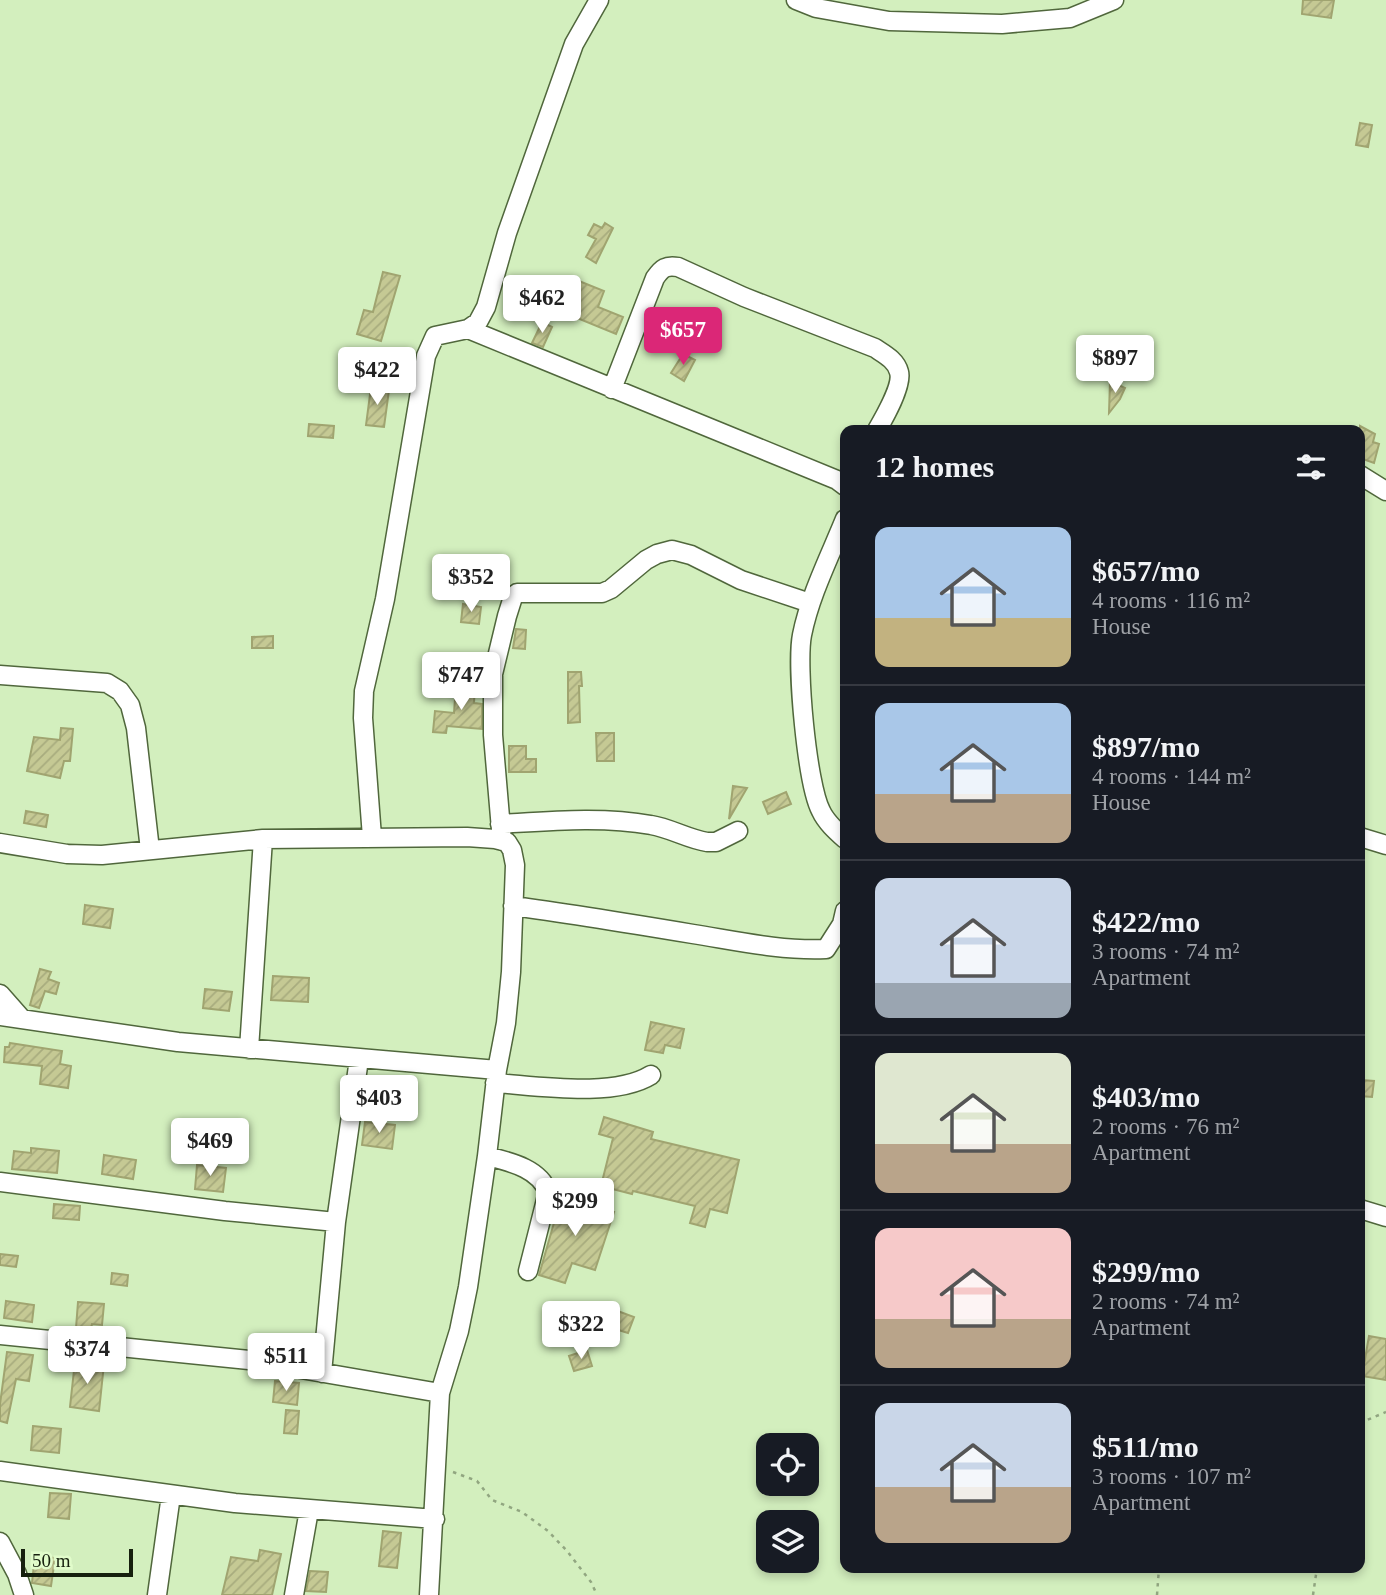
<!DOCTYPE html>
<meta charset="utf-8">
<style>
:root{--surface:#171b24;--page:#242831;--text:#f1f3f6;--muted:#9ea1a6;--line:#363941;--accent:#db2777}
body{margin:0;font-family:Georgia,serif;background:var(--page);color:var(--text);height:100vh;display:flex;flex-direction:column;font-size:26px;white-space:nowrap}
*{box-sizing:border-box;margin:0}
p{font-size:23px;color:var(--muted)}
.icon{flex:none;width:38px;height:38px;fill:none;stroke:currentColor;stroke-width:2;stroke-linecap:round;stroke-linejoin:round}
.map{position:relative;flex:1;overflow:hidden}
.panel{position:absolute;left:840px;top:425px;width:525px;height:1148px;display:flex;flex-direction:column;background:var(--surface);border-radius:14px;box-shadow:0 4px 10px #0003}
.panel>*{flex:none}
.controls{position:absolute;left:756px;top:1433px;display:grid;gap:14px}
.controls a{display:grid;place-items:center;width:63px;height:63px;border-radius:14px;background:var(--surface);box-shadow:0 4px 10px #0003;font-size:35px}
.scale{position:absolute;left:21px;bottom:18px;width:112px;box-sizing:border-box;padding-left:7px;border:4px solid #16200e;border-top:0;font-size:19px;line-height:24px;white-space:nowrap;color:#16200e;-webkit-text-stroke:5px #e1fccb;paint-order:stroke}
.price{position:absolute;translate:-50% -60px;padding:0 16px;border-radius:7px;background:#fff;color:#222;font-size:23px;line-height:46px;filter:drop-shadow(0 2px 4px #0008)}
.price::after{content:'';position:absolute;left:50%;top:42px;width:21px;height:16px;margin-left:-10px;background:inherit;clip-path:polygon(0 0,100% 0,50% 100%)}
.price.active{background:var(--accent);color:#fff}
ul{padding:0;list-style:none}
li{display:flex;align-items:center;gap:21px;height:175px;padding:0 35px}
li+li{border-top:2px solid var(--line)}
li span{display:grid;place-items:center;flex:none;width:196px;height:140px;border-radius:14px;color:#555}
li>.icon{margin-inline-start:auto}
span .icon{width:84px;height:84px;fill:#fffc;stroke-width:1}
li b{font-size:30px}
h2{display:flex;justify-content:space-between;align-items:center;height:84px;padding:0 35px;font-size:30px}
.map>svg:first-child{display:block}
</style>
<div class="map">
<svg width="1386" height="1595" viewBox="0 0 1386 1595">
<defs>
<pattern id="building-hatch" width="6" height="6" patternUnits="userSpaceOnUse" patternTransform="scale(1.75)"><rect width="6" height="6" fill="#c5c994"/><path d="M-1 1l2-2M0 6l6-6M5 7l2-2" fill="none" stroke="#a8ac7e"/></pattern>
</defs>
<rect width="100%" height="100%" fill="#d3efbe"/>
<path fill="url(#building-hatch)" stroke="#a0a470" stroke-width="2" d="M 1303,0 L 1334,0 L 1331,18 L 1302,14 Z
M 1360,123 L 1372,125 L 1368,147 L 1356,145 Z
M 605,223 L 613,228 L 596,263 L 586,257 L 596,239 L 588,235 L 594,224 L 602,228 Z
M 383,272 L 400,276 L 381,341 L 357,334 L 364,310 L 373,312 Z
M 574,279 L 604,291 L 598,307 L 623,317 L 616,334 L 560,311 Z
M 542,322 L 552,327 L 543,347 L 532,343 Z
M 683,354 L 695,360 L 684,381 L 671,373 Z
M 1110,381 L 1125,388 L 1120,399 L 1109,413 Z
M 371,387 L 389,390 L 384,427 L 366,425 Z
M 309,424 L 334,426 L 333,438 L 308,436 Z
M 1360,426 L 1375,434 L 1373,442 L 1379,444 L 1374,463 L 1360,458 Z
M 463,604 L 481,607 L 479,624 L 461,622 Z
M 516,629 L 526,630 L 525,649 L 513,648 Z
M 273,636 L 273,648 L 252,648 L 252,637 Z
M 568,672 L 581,672 L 582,686 L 579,686 L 580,722 L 568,723 Z
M 456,684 L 475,685 L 474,703 L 482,704 L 482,729 L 447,726 L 446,733 L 433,732 L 435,711 L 454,713 Z
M 61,728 L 73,729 L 70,761 L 64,761 L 60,778 L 27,771 L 34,737 L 60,740 Z
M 596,733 L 614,733 L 614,761 L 597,761 Z
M 509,746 L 526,746 L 526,759 L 536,759 L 536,772 L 509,772 Z
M 733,786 L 747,788 L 729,819 Z
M 786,792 L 791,804 L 768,814 L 763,802 Z
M 26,811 L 48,815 L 46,827 L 24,823 Z
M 85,905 L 113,909 L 110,928 L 83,924 Z
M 40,969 L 51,972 L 48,979 L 59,983 L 56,994 L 45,991 L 39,1008 L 30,1005 Z
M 273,976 L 309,978 L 308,1002 L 271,1000 Z
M 205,989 L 232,992 L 229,1011 L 203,1008 Z
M 651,1022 L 684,1029 L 680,1048 L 665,1045 L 663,1053 L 645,1050 Z
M 10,1043 L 62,1051 L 60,1064 L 71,1066 L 68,1088 L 40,1084 L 42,1066 L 4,1062 L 5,1047 L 9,1047 Z
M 1361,1080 L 1374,1081 L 1372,1097 L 1360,1096 Z
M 604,1117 L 653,1132 L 651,1139 L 739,1160 L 727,1213 L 710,1209 L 705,1227 L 690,1223 L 695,1206 L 633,1191 L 632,1194 L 601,1186 L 613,1138 L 599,1134 Z
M 365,1122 L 395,1125 L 392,1149 L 362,1145 Z
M 31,1148 L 59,1151 L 57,1173 L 12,1169 L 14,1151 L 31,1153 Z
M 104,1155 L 136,1160 L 133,1179 L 102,1174 Z
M 197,1165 L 226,1168 L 223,1192 L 195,1189 Z
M 562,1195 L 614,1212 L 595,1270 L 572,1263 L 565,1283 L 539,1275 Z
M 54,1204 L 80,1206 L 79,1220 L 53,1218 Z
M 0,1254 L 18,1256 L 16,1267 L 0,1265 Z
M 112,1273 L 128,1275 L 127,1286 L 111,1284 Z
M 6,1301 L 34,1305 L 32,1322 L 4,1318 Z
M 78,1302 L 104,1304 L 102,1325 L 92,1324 L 91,1329 L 76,1328 Z
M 615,1310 L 634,1317 L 628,1333 L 609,1327 Z
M 1369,1336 L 1386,1339 L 1386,1380 L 1362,1376 Z
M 587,1350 L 592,1366 L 574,1371 L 569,1356 Z
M 7,1352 L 33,1355 L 29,1381 L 16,1379 L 7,1423 L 0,1421 L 0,1404 Z
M 75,1361 L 104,1364 L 99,1411 L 70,1407 Z
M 275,1381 L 299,1383 L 297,1405 L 273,1402 Z
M 286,1410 L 299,1411 L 297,1434 L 284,1433 Z
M 33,1426 L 61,1429 L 59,1453 L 31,1450 Z
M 50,1493 L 71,1494 L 69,1519 L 48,1517 Z
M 383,1531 L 401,1533 L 397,1568 L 379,1566 Z
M 260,1550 L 281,1554 L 272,1595 L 222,1595 L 231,1557 L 258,1561 Z
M 35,1555 L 55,1558 L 51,1586 L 32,1583 Z
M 310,1571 L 328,1572 L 326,1592 L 306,1591 Z"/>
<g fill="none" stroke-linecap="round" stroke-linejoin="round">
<g stroke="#50673c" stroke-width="21">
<path id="minor" d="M 796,0 L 816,8 L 889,21 L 1002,24 L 1070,18 L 1114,0
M 468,329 L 837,480 L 845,486
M 612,389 L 655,278 C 662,268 666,265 678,267 L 744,297 L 875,348 C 884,354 896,360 899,372 C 903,385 884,418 877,430
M 1360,475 L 1386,491
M 845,519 C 830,556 810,595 802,635 C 796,665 807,785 821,811 C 826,822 836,831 845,839
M 0,675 L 107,683 L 120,691 L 130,705 L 136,728 L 150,850
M 500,824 C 550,821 602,816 651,825 C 670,828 688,839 707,842 L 716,842 L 738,831
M 372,837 L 363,718 L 364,691 L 385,599 L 426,356 L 435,336 L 468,329 L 478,322 L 486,307 L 507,233 L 574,44 L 599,0
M 1360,837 L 1386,845
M 502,841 L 493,735 L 493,674 L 507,616 L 513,597 L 517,593 L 602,593 L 611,589 L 646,560 L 657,554 L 672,550 L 691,555 L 741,580 L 810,603
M 0,843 L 67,854 L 102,855 L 263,839 L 467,837 L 495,839 L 507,842 L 512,850 L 515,865 L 511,972 L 506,1023 L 497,1070 L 487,1156 L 468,1287 L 459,1331 L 440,1393 L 429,1595
M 513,906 C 573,914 633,924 693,934 C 737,941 781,951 826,949 L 842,924 L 845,911
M 0,994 L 22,1019
M 0,1016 L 178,1042 L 497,1070
M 249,1049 L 263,839
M 495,1083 C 539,1086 614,1098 651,1075
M 487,1156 C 510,1162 539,1168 548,1192 L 528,1271
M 0,1182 L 225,1211 L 336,1222
M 1360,1209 L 1386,1217
M 0,1335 L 249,1360 L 440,1393
M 322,1373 L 336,1222 L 359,1059
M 0,1471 L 235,1503 L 435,1519
M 0,1542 L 17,1574 L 24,1595
M 157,1595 L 171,1495
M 294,1595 L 309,1510"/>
</g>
<path stroke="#91a680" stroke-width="2.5" stroke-dasharray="3.5 5" stroke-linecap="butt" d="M 1360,1423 L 1386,1412
M 453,1472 L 477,1481 L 492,1500 L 522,1512 L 548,1531 L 567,1551 L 591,1582 L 597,1595
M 1157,1595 L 1159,1568
M 1313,1595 L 1317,1568"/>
<use href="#minor" stroke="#fff" stroke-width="18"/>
</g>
</svg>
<div class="controls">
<a><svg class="icon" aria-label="locate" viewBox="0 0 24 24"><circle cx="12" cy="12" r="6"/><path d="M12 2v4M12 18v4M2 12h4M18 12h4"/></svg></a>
<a><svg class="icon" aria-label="layers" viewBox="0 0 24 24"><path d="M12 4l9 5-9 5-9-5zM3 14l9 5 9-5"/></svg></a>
</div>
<div class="scale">50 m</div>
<b class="price" style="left:542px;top:335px">$462</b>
<b class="price active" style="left:683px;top:367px">$657</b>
<b class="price" style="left:1115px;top:395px">$897</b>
<b class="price" style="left:377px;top:407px">$422</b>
<b class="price" style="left:471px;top:614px">$352</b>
<b class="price" style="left:461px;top:712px">$747</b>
<b class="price" style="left:379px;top:1135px">$403</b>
<b class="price" style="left:210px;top:1178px">$469</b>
<b class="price" style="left:575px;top:1238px">$299</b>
<b class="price" style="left:581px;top:1361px">$322</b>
<b class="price" style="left:87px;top:1386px">$374</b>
<b class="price" style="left:286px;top:1393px">$511</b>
<section class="panel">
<h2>12 homes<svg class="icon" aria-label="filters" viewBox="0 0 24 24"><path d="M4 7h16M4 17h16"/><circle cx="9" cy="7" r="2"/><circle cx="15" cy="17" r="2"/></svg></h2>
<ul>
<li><span style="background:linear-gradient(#a9c7e8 65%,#c2b280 0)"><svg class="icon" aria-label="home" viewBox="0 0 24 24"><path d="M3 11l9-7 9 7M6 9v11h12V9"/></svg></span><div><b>$657/mo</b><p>4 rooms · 116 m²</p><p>House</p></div></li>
<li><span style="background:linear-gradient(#a9c7e8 65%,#b9a48a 0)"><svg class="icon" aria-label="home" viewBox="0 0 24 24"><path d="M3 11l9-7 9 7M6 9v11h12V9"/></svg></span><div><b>$897/mo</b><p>4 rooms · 144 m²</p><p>House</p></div></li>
<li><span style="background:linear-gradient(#c9d6e8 75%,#9aa5b1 0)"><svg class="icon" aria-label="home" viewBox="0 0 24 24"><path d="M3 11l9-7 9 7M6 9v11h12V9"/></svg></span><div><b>$422/mo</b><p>3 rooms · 74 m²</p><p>Apartment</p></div></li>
<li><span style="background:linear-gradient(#dfe7d0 65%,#b9a48a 0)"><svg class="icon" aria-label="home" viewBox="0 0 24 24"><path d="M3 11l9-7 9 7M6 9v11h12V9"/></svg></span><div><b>$403/mo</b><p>2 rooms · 76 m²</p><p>Apartment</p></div></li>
<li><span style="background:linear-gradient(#f6c9c9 65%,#b9a48a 0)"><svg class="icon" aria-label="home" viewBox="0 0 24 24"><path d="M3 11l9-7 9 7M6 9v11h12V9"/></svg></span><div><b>$299/mo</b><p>2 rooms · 74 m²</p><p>Apartment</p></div></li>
<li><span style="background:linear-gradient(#c9d6e8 60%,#b9a48a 0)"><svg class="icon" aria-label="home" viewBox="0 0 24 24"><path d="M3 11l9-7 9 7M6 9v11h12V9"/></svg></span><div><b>$511/mo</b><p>3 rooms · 107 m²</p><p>Apartment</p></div></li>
</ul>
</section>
</div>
